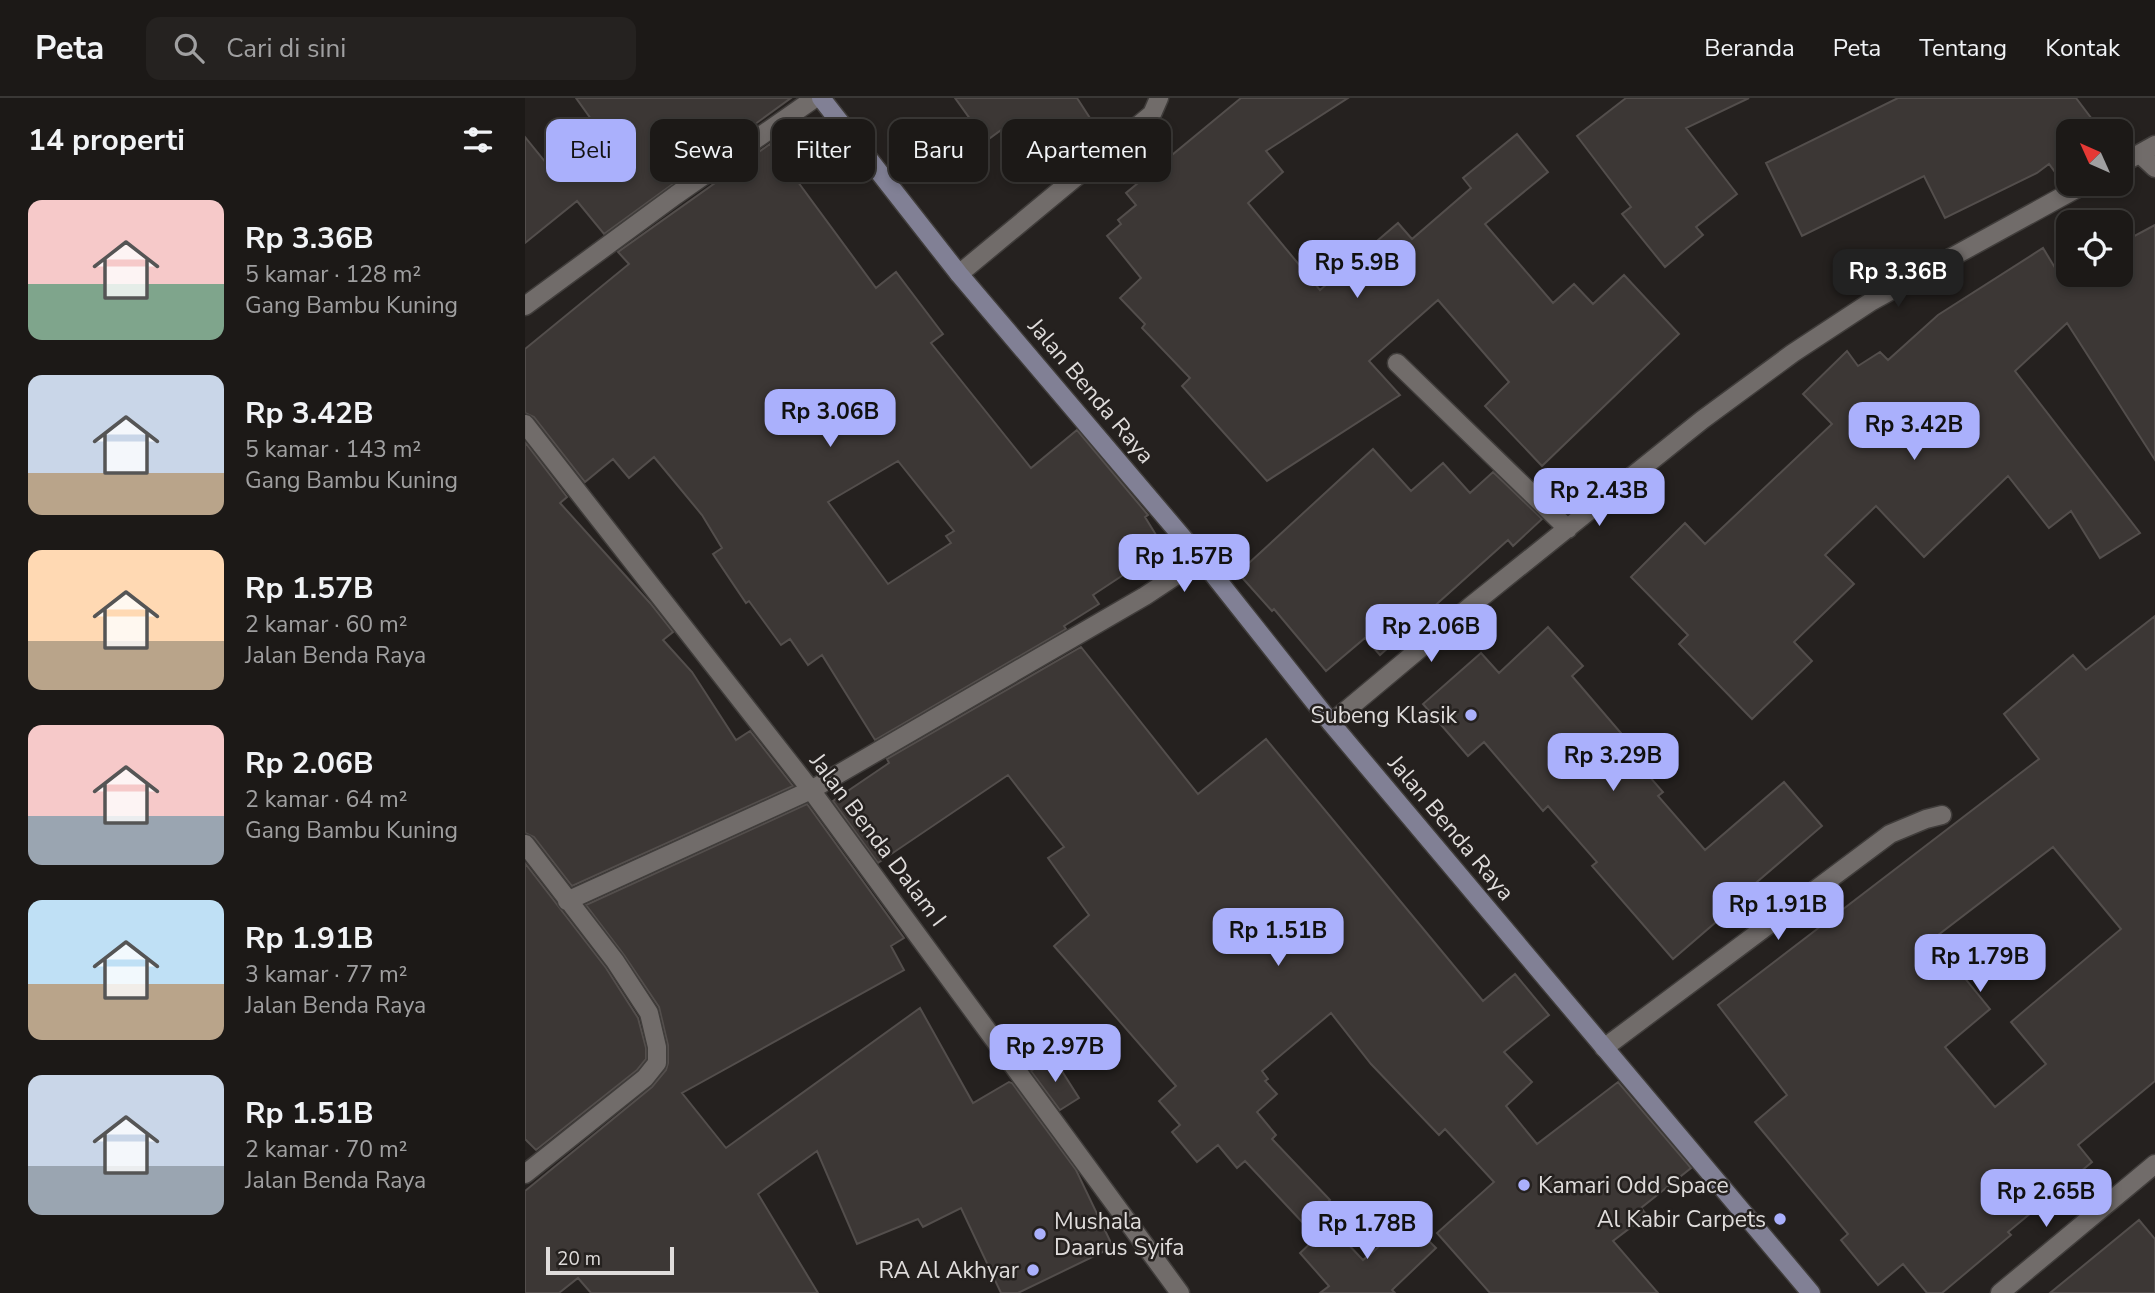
<!DOCTYPE html>
<html lang="id">
<meta charset="utf-8">
<style>
:root{--surface:#1c1917;--page:#252220;--text:#f1f3f6;--muted:#a0a0a1;--line:#3a3836;--accent:#aab0fc}
body{margin:0;font-family:"Nunito Sans",sans-serif;background:var(--page);color:var(--text);height:100vh;display:flex;flex-direction:column;font-size:26px;white-space:nowrap}
*{box-sizing:border-box;margin:0}
p{font-size:23px;color:var(--muted)}
.icon{flex:none;width:38px;height:38px;fill:none;stroke:currentColor;stroke-width:2;stroke-linecap:round;stroke-linejoin:round}
.map{position:relative;flex:1;overflow:hidden}
.details{display:flex;flex-direction:column;background:var(--surface);width:525px}
.details>*{flex:none}
.guide{position:absolute;left:21px;top:21px;width:665px;height:63px;display:flex;gap:14px}
.needle{width:46px;rotate:315deg}
.buttons{position:absolute;left:1531px;top:21px;display:grid;gap:14px}
.buttons a{display:grid;place-items:center;width:77px;height:77px;border-radius:14px;background:var(--surface);box-shadow:0 4px 10px #0003,0 0 0 2px var(--line);font-size:35px}
.scale{position:absolute;left:21px;bottom:18px;width:128px;box-sizing:border-box;padding-left:7px;border:4px solid #dfdcdb;border-top:0;font-size:19px;line-height:24px;white-space:nowrap;color:#dfdcdb;-webkit-text-stroke:5px #25211f;paint-order:stroke}
.price{position:absolute;translate:-50% -60px;padding:0 16px;border-radius:14px;background:var(--accent);color:#111;font-size:23px;line-height:46px;filter:drop-shadow(0 2px 4px #0008)}
.price::after{content:'';position:absolute;left:50%;top:42px;width:21px;height:16px;margin-left:-10px;background:inherit;clip-path:polygon(0 0,100% 0,50% 100%)}
.price.selected{background:#222;color:#fff}
ul{padding:0;list-style:none}
li{display:flex;align-items:center;gap:21px;height:175px;padding:0 28px}
li span{display:grid;place-items:center;flex:none;width:196px;height:140px;border-radius:14px;color:#555}
li>.icon{margin-inline-start:auto}
span .icon{width:84px;height:84px;fill:#fffc;stroke-width:1}
li b{font-size:30px}
h2{display:flex;justify-content:space-between;align-items:center;height:84px;padding:0 28px;font-size:30px}
.chip{padding:0 24px;border-radius:14px;background:var(--surface);box-shadow:0 4px 10px #0003,0 0 0 2px var(--line);font-size:24px;line-height:63px}
.chip.selected{background:var(--accent);color:#111}
header{display:flex;align-items:center;gap:42px;box-sizing:border-box;height:98px;padding:0 35px;background:var(--surface);border-bottom:2px solid var(--line)}
header strong{font-size:33px}
nav{display:flex;gap:38px;margin-inline-start:auto;font-size:24px}
.search{width:490px;height:63px;background:var(--page);display:flex;align-items:center;gap:18px;box-sizing:border-box;padding:0 24px;border-radius:14px;color:var(--muted);font-size:26px}
main{display:flex;flex:1;min-height:0}
.map>svg:first-child{display:block}
</style>
<header>
<strong>Peta</strong>
<div class="search"><svg class="icon" aria-label="search" viewBox="0 0 24 24"><circle cx="10" cy="10" r="6"/><path d="M15 15l6 6"/></svg>Cari di sini</div>
<nav><a>Beranda</a><a>Peta</a><a>Tentang</a><a>Kontak</a></nav>
</header>
<main>
<section class="details">
<h2>14 properti<svg class="icon" aria-label="filters" viewBox="0 0 24 24"><path d="M4 7h16M4 17h16"/><circle cx="9" cy="7" r="2"/><circle cx="15" cy="17" r="2"/></svg></h2>
<ul>
<li><span style="background:linear-gradient(#f6c9c9 60%,#7fa58c 0)"><svg class="icon" aria-label="home" viewBox="0 0 24 24"><path d="M3 11l9-7 9 7M6 9v11h12V9"/></svg></span><div><b>Rp 3.36B</b><p>5 kamar · 128 m²</p><p>Gang Bambu Kuning</p></div></li>
<li><span style="background:linear-gradient(#c9d6e8 70%,#b9a48a 0)"><svg class="icon" aria-label="home" viewBox="0 0 24 24"><path d="M3 11l9-7 9 7M6 9v11h12V9"/></svg></span><div><b>Rp 3.42B</b><p>5 kamar · 143 m²</p><p>Gang Bambu Kuning</p></div></li>
<li><span style="background:linear-gradient(#ffd9b3 65%,#b9a48a 0)"><svg class="icon" aria-label="home" viewBox="0 0 24 24"><path d="M3 11l9-7 9 7M6 9v11h12V9"/></svg></span><div><b>Rp 1.57B</b><p>2 kamar · 60 m²</p><p>Jalan Benda Raya</p></div></li>
<li><span style="background:linear-gradient(#f6c9c9 65%,#9aa5b1 0)"><svg class="icon" aria-label="home" viewBox="0 0 24 24"><path d="M3 11l9-7 9 7M6 9v11h12V9"/></svg></span><div><b>Rp 2.06B</b><p>2 kamar · 64 m²</p><p>Gang Bambu Kuning</p></div></li>
<li><span style="background:linear-gradient(#bfe0f5 60%,#b9a48a 0)"><svg class="icon" aria-label="home" viewBox="0 0 24 24"><path d="M3 11l9-7 9 7M6 9v11h12V9"/></svg></span><div><b>Rp 1.91B</b><p>3 kamar · 77 m²</p><p>Jalan Benda Raya</p></div></li>
<li><span style="background:linear-gradient(#c9d6e8 65%,#9aa5b1 0)"><svg class="icon" aria-label="home" viewBox="0 0 24 24"><path d="M3 11l9-7 9 7M6 9v11h12V9"/></svg></span><div><b>Rp 1.51B</b><p>2 kamar · 70 m²</p><p>Jalan Benda Raya</p></div></li>
</ul>
</section>
<div class="map">
<svg width="1630" height="1195" viewBox="0 0 1630 1195">
<rect width="100%" height="100%" fill="#25211f"/>
<path fill="#3c3735" stroke="#534e4c" stroke-width="2" fill-rule="evenodd" d="M 51,0 L 266,0 L 79,136 L 52,103 L 0,145 L 0,39 L 21,65 L 71,28 Z
M 430,0 L 552,0 L 574,34 L 515,74 L 483,27 L 461,43 Z
M 716,0 L 823,0 L 741,53 L 758,74 L 723,105 L 795,192 L 873,125 L 887,141 L 946,90 L 938,80 L 992,36 L 1023,74 L 960,126 L 1028,205 L 1049,186 L 1068,206 L 1099,177 L 1154,236 L 1017,368 L 960,308 L 984,284 L 913,202 L 844,263 L 875,297 L 742,383 L 657,288 L 665,280 L 617,230 L 620,226 L 595,200 L 616,180 L 582,138 L 596,126 L 593,122 L 611,107 L 601,95 Z
M 1101,0 L 1224,0 L 1161,30 L 1212,96 L 1171,129 L 1178,137 L 1140,169 L 1097,116 L 1106,109 L 1052,38 Z
M 1373,0 L 1551,0 L 1576,33 L 1544,33 L 1544,82 L 1538,85 L 1524,66 L 1512,75 L 1420,120 L 1399,78 L 1277,138 L 1241,65 Z
M 245,46 L 351,190 L 371,174 L 418,236 L 406,245 L 506,370 L 552,332 L 623,417 L 620,419 L 639,450 L 568,497 L 574,506 L 539,528 L 541,531 L 350,642 L 297,557 L 283,567 L 265,541 L 256,547 L 224,503 L 221,505 L 188,456 L 197,450 L 177,417 L 129,359 L 104,380 L 88,361 L 60,384 L 9,319 L 0,315 L 0,251 L 104,166 L 93,154 ZM 373,363 L 429,433 L 421,438 L 426,445 L 363,486 L 303,404 Z
M 1630,127 L 1630,362 L 1542,225 L 1490,273 L 1615,435 L 1575,460 L 1546,413 L 1524,430 L 1483,378 L 1399,459 L 1351,408 L 1300,457 L 1329,486 L 1269,544 L 1287,563 L 1227,621 L 1154,546 L 1163,537 L 1106,479 L 1160,425 L 1180,446 L 1307,326 L 1278,296 L 1322,253 L 1333,268 L 1355,254 L 1363,262 L 1413,217 L 1518,150 L 1535,178 L 1544,173 L 1544,177 L 1596,177 L 1596,145 Z
M 0,344 L 42,399 L 35,405 L 125,505 L 148,534 L 138,542 L 167,574 L 211,642 L 225,633 L 268,688 L 47,788 L 9,739 L 0,735 Z
M 848,351 L 886,393 L 918,365 L 945,395 L 968,374 L 1017,421 L 988,448 L 983,442 L 855,557 L 840,540 L 801,573 L 749,511 L 747,513 L 713,475 Z
M 1630,518 L 1630,983 L 1553,1047 L 1567,1064 L 1483,1134 L 1486,1137 L 1417,1195 L 1402,1195 L 1378,1166 L 1353,1187 L 1316,1142 L 1323,1136 L 1230,1024 L 1262,997 L 1193,907 L 1514,661 L 1479,616 L 1548,557 L 1561,572 ZM 1528,749 L 1596,831 L 1486,924 L 1521,966 L 1470,1009 L 1420,949 L 1465,911 L 1408,841 Z
M 1023,529 L 1058,568 L 1047,578 L 1101,641 L 1096,646 L 1138,694 L 1133,698 L 1180,752 L 1259,684 L 1297,728 L 1218,796 L 1220,799 L 1148,861 L 1067,768 L 1072,764 L 1023,708 L 1018,713 L 959,644 L 943,658 L 898,606 L 956,555 L 974,575 Z
M 556,549 L 673,696 L 741,641 L 958,903 L 990,876 L 1024,917 L 979,954 L 1007,984 L 981,1008 L 1012,1046 L 1093,984 L 1166,1070 L 1116,1110 L 1122,1117 L 1088,1143 L 1133,1195 L 965,1195 L 912,1135 L 969,1084 L 920,1031 L 914,1037 L 846,966 L 806,915 L 737,973 L 743,981 L 740,983 L 752,996 L 732,1014 L 751,1037 L 747,1041 L 805,1102 L 779,1126 L 720,1063 L 712,1070 L 693,1047 L 672,1064 L 647,1034 L 655,1027 L 634,1003 L 651,988 L 529,848 L 564,817 L 523,760 L 539,749 L 483,677 L 353,765 L 308,703 L 364,665 L 362,661 Z
M 282,706 L 379,840 L 366,848 L 379,872 L 157,995 L 201,1050 L 395,910 L 448,1005 L 484,984 L 487,985 L 551,1072 L 588,1149 L 493,1195 L 476,1195 L 436,1110 L 398,1129 L 393,1121 L 332,1146 L 292,1053 L 233,1096 L 293,1195 L 66,1195 L 53,1180 L 34,1195 L 0,1195 L 0,1093 L 127,989 L 141,972 L 143,965 L 143,947 L 134,909 L 99,857 L 61,807 Z
M 0,765 L 81,870 L 113,920 L 121,950 L 121,961 L 112,972 L 11,1052 L 0,1041 Z
M 528,959 L 554,1000 L 535,1012 L 506,973 Z
M 1614,1122 L 1630,1141 L 1630,1195 L 1525,1195 Z
M 884,1123 L 911,1150 L 867,1192 L 870,1195 L 795,1195 L 804,1188 L 775,1155 L 805,1127 L 838,1162 Z"/>
<g fill="none" stroke-linecap="round" stroke-linejoin="round">
<g stroke="#403d3b" stroke-width="21">
<path id="street" d="M 1615,56 L 1630,70
M 1596,66 L 1630,47
M 434,176 L 627,16 L 634,0
M 0,208 L 151,97 L 290,0
M 872,265 L 1043,431
M 0,326 L 286,692 L 655,1195
M 806,625 L 947,507 L 1177,322 L 1268,255 L 1347,203 L 1560,86
M 0,746 L 90,863 L 124,915 L 132,949 L 132,965 L 120,980 L 0,1076
M 42,803 L 286,692 L 620,498 L 676,461
M 1079,950 L 1365,736 L 1401,721 L 1417,717
M 1475,1195 L 1630,1066"/>
</g>
<g stroke="#403d3b" stroke-width="21">
<path id="secondary" d="M 296,0 L 434,176 L 676,461 L 806,625 L 1286,1195"/>
</g>
<use href="#street" stroke="#716c6a" stroke-width="18"/>
<use href="#secondary" stroke="#818095" stroke-width="18"/>
</g>
<g fill="#aab0fc" stroke="#25211f" stroke-width="2.5">
<circle cx="946" cy="617" r="7"/>
<circle cx="999" cy="1087" r="7"/>
<circle cx="1255" cy="1121" r="7"/>
<circle cx="515" cy="1136" r="7"/>
<circle cx="508" cy="1172" r="7"/>
</g>
<g text-anchor="middle" dominant-baseline="central" stroke-width="5" stroke-linejoin="round" paint-order="stroke">
<g font-size="23" fill="#dfdcdb" stroke="#25211f">
<text transform="translate(566 293) rotate(50)">Jalan Benda Raya</text>
<text transform="translate(926 730) rotate(50)">Jalan Benda Raya</text>
<text transform="translate(353 742) rotate(53)">Jalan Benda Dalam I</text>
</g>
<g font-size="23" fill="#dfdcdb" stroke="#25211f" text-anchor="end">
<text x="932" y="617">Subeng Klasik</text>
<text x="1013" y="1087" text-anchor="start">Kamari Odd Space</text>
<text x="1241" y="1121">Al Kabir Carpets</text>
<text x="529" y="1123" text-anchor="start">Mushala<tspan x="529" dy="26">Daarus Syifa</tspan></text>
<text x="494" y="1172">RA Al Akhyar</text>
</g>
</g>
</svg>
<div class="buttons">
<a><svg class="needle" viewBox="-14 -14 28 28"><path d="M0-13l5 13h-10z" fill="#e53935"/><path d="M0 13l5-13h-10z" fill="#a0a0a1"/></svg></a>
<a><svg class="icon" aria-label="locate" viewBox="0 0 24 24"><circle cx="12" cy="12" r="6"/><path d="M12 2v4M12 18v4M2 12h4M18 12h4"/></svg></a>
</div>
<div class="scale">20 m</div>
<b class="price" style="left:832px;top:202px">Rp 5.9B</b>
<b class="price selected" style="left:1373px;top:211px">Rp 3.36B</b>
<b class="price" style="left:305px;top:351px">Rp 3.06B</b>
<b class="price" style="left:1389px;top:364px">Rp 3.42B</b>
<b class="price" style="left:1074px;top:430px">Rp 2.43B</b>
<b class="price" style="left:659px;top:496px">Rp 1.57B</b>
<b class="price" style="left:906px;top:566px">Rp 2.06B</b>
<b class="price" style="left:1088px;top:695px">Rp 3.29B</b>
<b class="price" style="left:1253px;top:844px">Rp 1.91B</b>
<b class="price" style="left:753px;top:870px">Rp 1.51B</b>
<b class="price" style="left:1455px;top:896px">Rp 1.79B</b>
<b class="price" style="left:530px;top:986px">Rp 2.97B</b>
<b class="price" style="left:1521px;top:1131px">Rp 2.65B</b>
<b class="price" style="left:842px;top:1163px">Rp 1.78B</b>
<div class="guide">
<a class="chip selected">Beli</a>
<a class="chip">Sewa</a>
<a class="chip">Filter</a>
<a class="chip">Baru</a>
<a class="chip">Apartemen</a>
</div>
</div>
</main>
